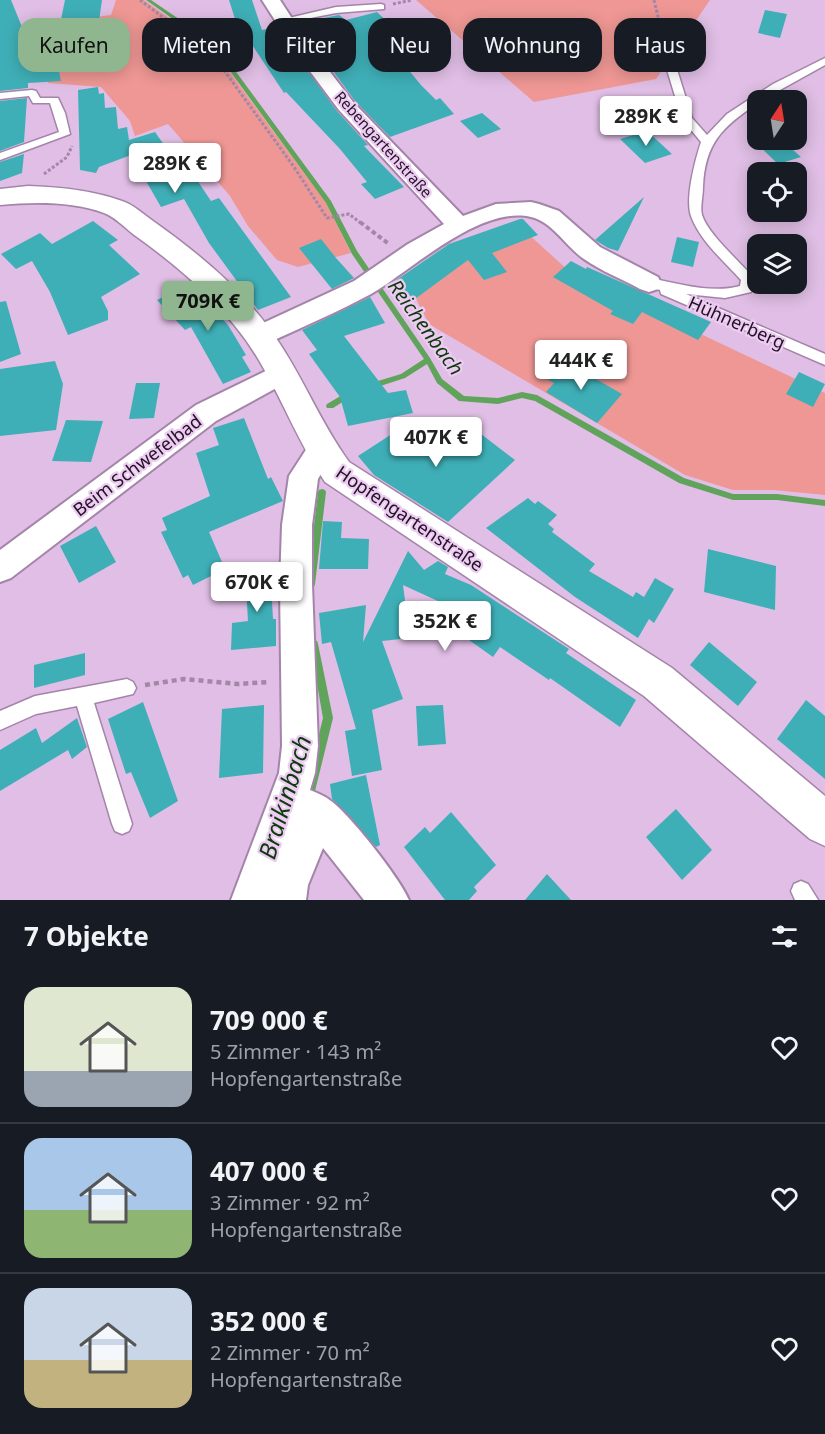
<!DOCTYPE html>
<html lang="de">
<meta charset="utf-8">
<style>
:root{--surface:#171b24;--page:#242831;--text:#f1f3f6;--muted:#9ea1a6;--line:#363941;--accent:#90b690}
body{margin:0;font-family:"Noto Sans",sans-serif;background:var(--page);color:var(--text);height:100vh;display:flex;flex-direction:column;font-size:22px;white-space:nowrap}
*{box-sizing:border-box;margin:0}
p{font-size:20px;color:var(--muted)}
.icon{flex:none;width:33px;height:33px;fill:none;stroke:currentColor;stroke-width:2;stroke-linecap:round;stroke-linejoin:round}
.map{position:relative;height:900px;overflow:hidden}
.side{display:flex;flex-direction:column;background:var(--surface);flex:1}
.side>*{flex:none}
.hud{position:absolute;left:18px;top:18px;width:789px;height:54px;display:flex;gap:12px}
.needle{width:39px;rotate:12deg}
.controls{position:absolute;left:747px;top:90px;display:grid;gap:12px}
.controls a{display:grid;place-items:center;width:60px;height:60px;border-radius:12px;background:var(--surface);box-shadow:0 3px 15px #0003;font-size:30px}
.price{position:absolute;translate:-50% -51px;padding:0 14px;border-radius:6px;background:#fff;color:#222;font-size:20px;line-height:39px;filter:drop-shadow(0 2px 3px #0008)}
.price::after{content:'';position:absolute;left:50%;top:36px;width:18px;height:14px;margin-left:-9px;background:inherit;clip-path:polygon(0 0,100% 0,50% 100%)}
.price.active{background:var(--accent);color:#111}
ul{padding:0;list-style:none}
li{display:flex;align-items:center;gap:18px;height:150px;padding:0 24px}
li+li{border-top:2px solid var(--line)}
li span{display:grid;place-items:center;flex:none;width:168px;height:120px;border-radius:18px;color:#555}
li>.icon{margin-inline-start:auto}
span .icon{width:72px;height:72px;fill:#fffc;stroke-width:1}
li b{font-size:26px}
h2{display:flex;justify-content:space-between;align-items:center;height:72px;padding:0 24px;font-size:26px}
.tag{padding:0 21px;border-radius:18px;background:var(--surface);box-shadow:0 3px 15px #0003;font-size:21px;line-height:54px}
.tag.active{background:var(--accent);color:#111}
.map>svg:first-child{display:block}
</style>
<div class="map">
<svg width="825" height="900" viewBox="0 0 825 900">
<rect width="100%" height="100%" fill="#e0bee5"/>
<path fill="#ee9794" d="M 116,0 L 144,0 L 193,35 L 218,56 L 326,203 L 351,253 L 298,267 L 277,260 L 248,226 L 230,196 L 168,124 L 135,136 L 130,121 L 101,87 L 48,83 L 22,26 L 111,15 Z
M 416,0 L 710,0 L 656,79 L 534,102 Z
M 526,232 L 570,272 L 825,393 L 825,495 L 774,490 L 733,490 L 685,475 L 429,324 L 413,293 L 442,268 Z"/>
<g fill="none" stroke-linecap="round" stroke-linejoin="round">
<path fill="#60a35a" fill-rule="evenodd" d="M 146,0 L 151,0 L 198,32 L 223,54 L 331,201 L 357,251 L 430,358 L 442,379 L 464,396 L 498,398 L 522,392 L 537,395 L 684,478 L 733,494 L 777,494 L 825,500 L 825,506 L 777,500 L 733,500 L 679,483 L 535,401 L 522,398 L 498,404 L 459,401 L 437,383 L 427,364 L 405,378 L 371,389 L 368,388 L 367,386 L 368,384 L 401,374 L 424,359 L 352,254 L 326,203 L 219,56 L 194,34 Z
M 349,391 L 353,394 L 352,396 L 333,408 L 327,408 L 326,406 L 327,404 Z
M 322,489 L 325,490 L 326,492 L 315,584 L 314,587 L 311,588 L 308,587 L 307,584 L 318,492 L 319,490 Z
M 314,640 L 317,641 L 318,644 L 333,718 L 313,799 L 311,802 L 308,804 L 305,802 L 303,799 L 323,718 L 310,644 L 311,641 Z"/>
</g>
<path fill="#3fafb7" d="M 0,0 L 11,0 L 29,44 L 53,41 L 61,81 L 28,83 L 28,88 L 0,91 Z
M 65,0 L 102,0 L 97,35 L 57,39 Z
M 229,0 L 252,0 L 262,30 L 276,27 L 337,111 L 368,145 L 364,146 L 404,187 L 375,199 L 361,184 L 367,182 L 340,149 L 286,92 L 284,93 L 235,19 Z
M 765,10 L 787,14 L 780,38 L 758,33 Z
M 377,12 L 395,29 L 379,34 L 421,85 L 436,100 L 440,98 L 454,114 L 390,137 L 355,101 L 298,23 L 339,15 L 346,20 Z
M 98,87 L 99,94 L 104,93 L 105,108 L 116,107 L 118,129 L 127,127 L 129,140 L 155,132 L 188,179 L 195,177 L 211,201 L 219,198 L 291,297 L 258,310 L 209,243 L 184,199 L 161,207 L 131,155 L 99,167 L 96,173 L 80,170 L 78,90 Z
M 643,97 L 663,115 L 640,122 L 621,104 Z
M 27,98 L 24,142 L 0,151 L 0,101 Z
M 482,113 L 501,129 L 478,138 L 460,121 Z
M 647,131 L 672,154 L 645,163 L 620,139 Z
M 753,140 L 782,140 L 801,157 L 778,164 Z
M 24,154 L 22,173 L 0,181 L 0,162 Z
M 644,197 L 618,251 L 608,248 L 595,240 Z
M 520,219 L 523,219 L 538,235 L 492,253 L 507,272 L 484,280 L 468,260 L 415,299 L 392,283 L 449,244 Z
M 93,221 L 118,240 L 109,245 L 140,274 L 101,297 L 108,311 L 108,320 L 68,335 L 50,292 L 32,261 L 16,269 L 1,254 L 40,233 L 52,244 Z
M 677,237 L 699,242 L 693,267 L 671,262 Z
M 321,239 L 336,258 L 354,278 L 332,289 L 299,248 Z
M 571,261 L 586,269 L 587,267 L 711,322 L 698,340 L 642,312 L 633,324 L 610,314 L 613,311 L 553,277 Z
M 189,284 L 228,325 L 246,355 L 242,357 L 251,372 L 223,384 L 191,327 L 185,330 L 157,300 Z
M 370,297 L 385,323 L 344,336 L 388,393 L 406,390 L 413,413 L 348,426 L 340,397 L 309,354 L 317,350 L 302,330 Z
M 6,301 L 21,354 L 0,362 L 0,302 Z
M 561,359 L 622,394 L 597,423 L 546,392 L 554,383 L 543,377 Z
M 55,361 L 63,384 L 56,430 L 0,436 L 0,369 Z
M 799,372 L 825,384 L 813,407 L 786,394 Z
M 136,383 L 160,383 L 154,418 L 129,419 Z
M 244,418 L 268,479 L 271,477 L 283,501 L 209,532 L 225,569 L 193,585 L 188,575 L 183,578 L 161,532 L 167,530 L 162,518 L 210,496 L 196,453 L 219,445 L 213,428 Z
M 415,419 L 421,437 L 435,429 L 461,451 L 481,434 L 515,460 L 448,522 L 374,475 L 358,456 Z
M 66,420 L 103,421 L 91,462 L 52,461 Z
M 528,498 L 535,504 L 538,501 L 557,515 L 548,524 L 554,529 L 552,532 L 595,564 L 589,571 L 633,597 L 636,592 L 644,597 L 655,578 L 674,589 L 654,623 L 649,619 L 638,638 L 575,597 L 486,528 Z
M 323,521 L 342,522 L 341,538 L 369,539 L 368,569 L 319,569 Z
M 96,526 L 116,562 L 79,583 L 60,546 Z
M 708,549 L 776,566 L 775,610 L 704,592 Z
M 408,551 L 424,570 L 438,561 L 448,567 L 445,574 L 471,585 L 569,649 L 566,653 L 636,700 L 620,727 L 550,678 L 549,680 L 500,647 L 493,657 L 452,628 L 464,613 L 403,585 L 410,638 L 382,641 L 403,699 L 372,710 L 382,770 L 352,776 L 345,731 L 356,729 L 331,642 L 322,644 L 319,613 L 366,605 L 363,642 Z
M 270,566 L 273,619 L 276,619 L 276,646 L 231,650 L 232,623 L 248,621 L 245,570 Z
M 709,642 L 757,682 L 738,706 L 690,665 Z
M 85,653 L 85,675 L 34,688 L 34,665 Z
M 806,700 L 825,716 L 825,779 L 777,739 Z
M 143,702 L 178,801 L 150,818 L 131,772 L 126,774 L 108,719 Z
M 264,705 L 263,773 L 219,778 L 222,709 Z
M 443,705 L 446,744 L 418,746 L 416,706 Z
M 77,718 L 87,747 L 72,759 L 68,750 L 0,791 L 0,750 L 36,728 L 42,743 Z
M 366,775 L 380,845 L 376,847 L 332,799 L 330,784 Z
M 676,809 L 712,850 L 682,880 L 646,837 Z
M 451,812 L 496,865 L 474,887 L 477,891 L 469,900 L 445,900 L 404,847 L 425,827 L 430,833 Z
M 547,874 L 571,900 L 525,900 Z"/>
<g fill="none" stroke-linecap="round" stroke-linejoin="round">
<g stroke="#a484a9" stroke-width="3">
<path id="service" d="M 381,4 L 384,5 L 384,9 L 336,13 L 285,23 L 280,20 L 336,7 Z
M 663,48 L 671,50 L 692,118 L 707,135 L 727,114 L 773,84 L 825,58 L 825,65 L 762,100 L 758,100 L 758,103 C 722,127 705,143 703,187 C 703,196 700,207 702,215 C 708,234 738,260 752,276 L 753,279 L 751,292 L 725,298 L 686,294 L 825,354 L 825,365 L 661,294 L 660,290 L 644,286 L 643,283 L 649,278 C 677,283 711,294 740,286 L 741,280 C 724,261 700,241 691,216 C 685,199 695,160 701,142 L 682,119 L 661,50 Z
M 32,90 L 36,91 L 40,98 L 58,98 L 65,113 L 70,134 L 0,160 L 0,153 L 59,132 L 50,103 L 33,103 L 29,96 L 0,99 L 0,93 Z
M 127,679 L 133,682 L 136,688 L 133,694 L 94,703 L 132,824 L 129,831 L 122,834 L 115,831 L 112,824 L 77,706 L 36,714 L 0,730 L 0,711 L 35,696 Z
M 801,881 L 808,884 L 818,900 L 795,900 L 791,891 L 794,884 Z"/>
</g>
<g stroke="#a484a9" stroke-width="4">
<path id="minor" d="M 262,0 L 280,0 L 308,43 L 353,102 L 463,216 L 496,204 L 531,202 L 539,204 L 559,211 L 600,247 L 658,277 L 661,283 L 658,289 L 649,292 L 640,289 C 622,279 601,271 584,259 C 566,247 553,222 531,217 C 480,205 412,270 371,294 C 338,312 302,327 268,343 L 259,346 L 250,343 L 246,336 L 250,329 L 354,281 L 408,244 L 444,224 L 339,110 L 294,50 Z
M 282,363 L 291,366 L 295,373 L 291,380 L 216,421 L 11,578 L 0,582 L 0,550 L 196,405 Z
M 321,438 L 331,442 L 335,450 L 318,479 L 312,525 L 312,584 L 318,746 L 315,773 L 310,790 C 317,793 325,796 331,801 C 351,816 399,877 409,900 L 364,900 L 323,848 L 308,885 L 306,900 L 231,900 L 279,773 L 282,746 L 280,584 L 282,525 L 289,476 L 311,442 Z"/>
</g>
<g stroke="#a484a9" stroke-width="3">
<path id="tertiary" d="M 28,186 C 59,187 92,190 122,201 C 134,205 143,214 153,221 C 201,255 248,294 280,344 C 305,382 322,425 349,462 L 672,668 L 825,796 L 825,846 L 810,839 L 644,696 L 325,482 C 299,444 283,401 260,362 C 230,310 182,269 133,234 C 124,227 115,217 104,213 C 72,201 33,202 0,205 L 0,189 Z"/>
</g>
<path stroke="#a287a6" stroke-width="3" stroke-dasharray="3 2" stroke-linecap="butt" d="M 140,0 L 213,55 L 294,167 L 327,218 L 349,214 L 362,224
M 654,0 L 663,37
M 393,4 L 412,0
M 44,174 L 67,157 L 72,146"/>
<path stroke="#a287a6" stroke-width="4" stroke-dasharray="4.5 3" stroke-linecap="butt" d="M 360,222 L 389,244"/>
<path stroke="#a287a6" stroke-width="4.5" stroke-dasharray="5 4" stroke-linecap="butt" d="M 145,685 L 184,679 L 238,684 L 269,682"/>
<use href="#service" fill="#fff" fill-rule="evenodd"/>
<use href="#minor" fill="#fff" fill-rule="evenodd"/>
<use href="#tertiary" fill="#fff" fill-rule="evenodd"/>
</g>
<g text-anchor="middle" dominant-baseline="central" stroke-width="4.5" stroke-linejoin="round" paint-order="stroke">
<g font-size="15" fill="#201422" stroke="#edcbf2">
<text transform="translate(384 144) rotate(48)">Rebengartenstraße</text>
</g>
<g font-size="18" fill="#201422" stroke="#edcbf2">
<text transform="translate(737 322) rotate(24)">Hühnerberg</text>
<text transform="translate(137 465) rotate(-37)">Beim Schwefelbad</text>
<text transform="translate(410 518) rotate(34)">Hopfengartenstraße</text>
</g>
<g font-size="20" font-style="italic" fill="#0b3b08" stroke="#edcbf2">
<text transform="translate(426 327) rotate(54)">Reichenbach</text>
</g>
<g font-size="24" font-style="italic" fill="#0b3b08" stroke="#edcbf2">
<text transform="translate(284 797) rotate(-73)">Braikinbach</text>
</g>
</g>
</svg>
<div class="controls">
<a><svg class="needle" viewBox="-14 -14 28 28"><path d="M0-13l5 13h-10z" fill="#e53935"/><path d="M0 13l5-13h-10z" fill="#9ea1a6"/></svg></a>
<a><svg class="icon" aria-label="locate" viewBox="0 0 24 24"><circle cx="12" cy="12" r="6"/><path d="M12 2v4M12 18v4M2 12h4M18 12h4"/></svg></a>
<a><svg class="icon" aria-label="layers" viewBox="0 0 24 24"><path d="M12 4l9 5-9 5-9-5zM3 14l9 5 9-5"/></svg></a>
</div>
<b class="price" style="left:646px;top:147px">289K €</b>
<b class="price" style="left:175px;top:194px">289K €</b>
<b class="price active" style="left:208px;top:332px">709K €</b>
<b class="price" style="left:581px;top:391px">444K €</b>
<b class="price" style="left:436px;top:468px">407K €</b>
<b class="price" style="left:257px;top:613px">670K €</b>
<b class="price" style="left:445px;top:652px">352K €</b>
<div class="hud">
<a class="tag active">Kaufen</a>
<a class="tag">Mieten</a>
<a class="tag">Filter</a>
<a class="tag">Neu</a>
<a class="tag">Wohnung</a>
<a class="tag">Haus</a>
</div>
</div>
<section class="side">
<h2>7 Objekte<svg class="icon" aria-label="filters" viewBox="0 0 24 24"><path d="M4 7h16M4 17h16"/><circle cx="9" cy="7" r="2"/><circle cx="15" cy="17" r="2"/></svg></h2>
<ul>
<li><span style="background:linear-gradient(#dfe7d0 70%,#9aa5b1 0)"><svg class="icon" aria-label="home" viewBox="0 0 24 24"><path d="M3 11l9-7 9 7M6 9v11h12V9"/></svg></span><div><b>709 000 €</b><p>5 Zimmer · 143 m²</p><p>Hopfengartenstraße</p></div><svg class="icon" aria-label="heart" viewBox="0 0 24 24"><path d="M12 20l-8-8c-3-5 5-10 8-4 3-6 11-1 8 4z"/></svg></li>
<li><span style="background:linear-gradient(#a9c7e8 60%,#8fb573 0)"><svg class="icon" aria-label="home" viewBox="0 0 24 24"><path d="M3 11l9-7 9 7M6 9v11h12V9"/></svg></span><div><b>407 000 €</b><p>3 Zimmer · 92 m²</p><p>Hopfengartenstraße</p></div><svg class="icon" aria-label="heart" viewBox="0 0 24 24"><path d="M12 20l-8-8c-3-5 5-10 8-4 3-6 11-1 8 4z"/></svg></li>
<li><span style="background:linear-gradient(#c9d6e8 60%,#c2b280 0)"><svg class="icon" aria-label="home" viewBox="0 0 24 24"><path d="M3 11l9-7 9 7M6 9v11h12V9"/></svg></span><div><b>352 000 €</b><p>2 Zimmer · 70 m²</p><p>Hopfengartenstraße</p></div><svg class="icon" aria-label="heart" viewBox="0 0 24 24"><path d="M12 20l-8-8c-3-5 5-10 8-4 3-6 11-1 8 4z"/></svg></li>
</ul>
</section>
